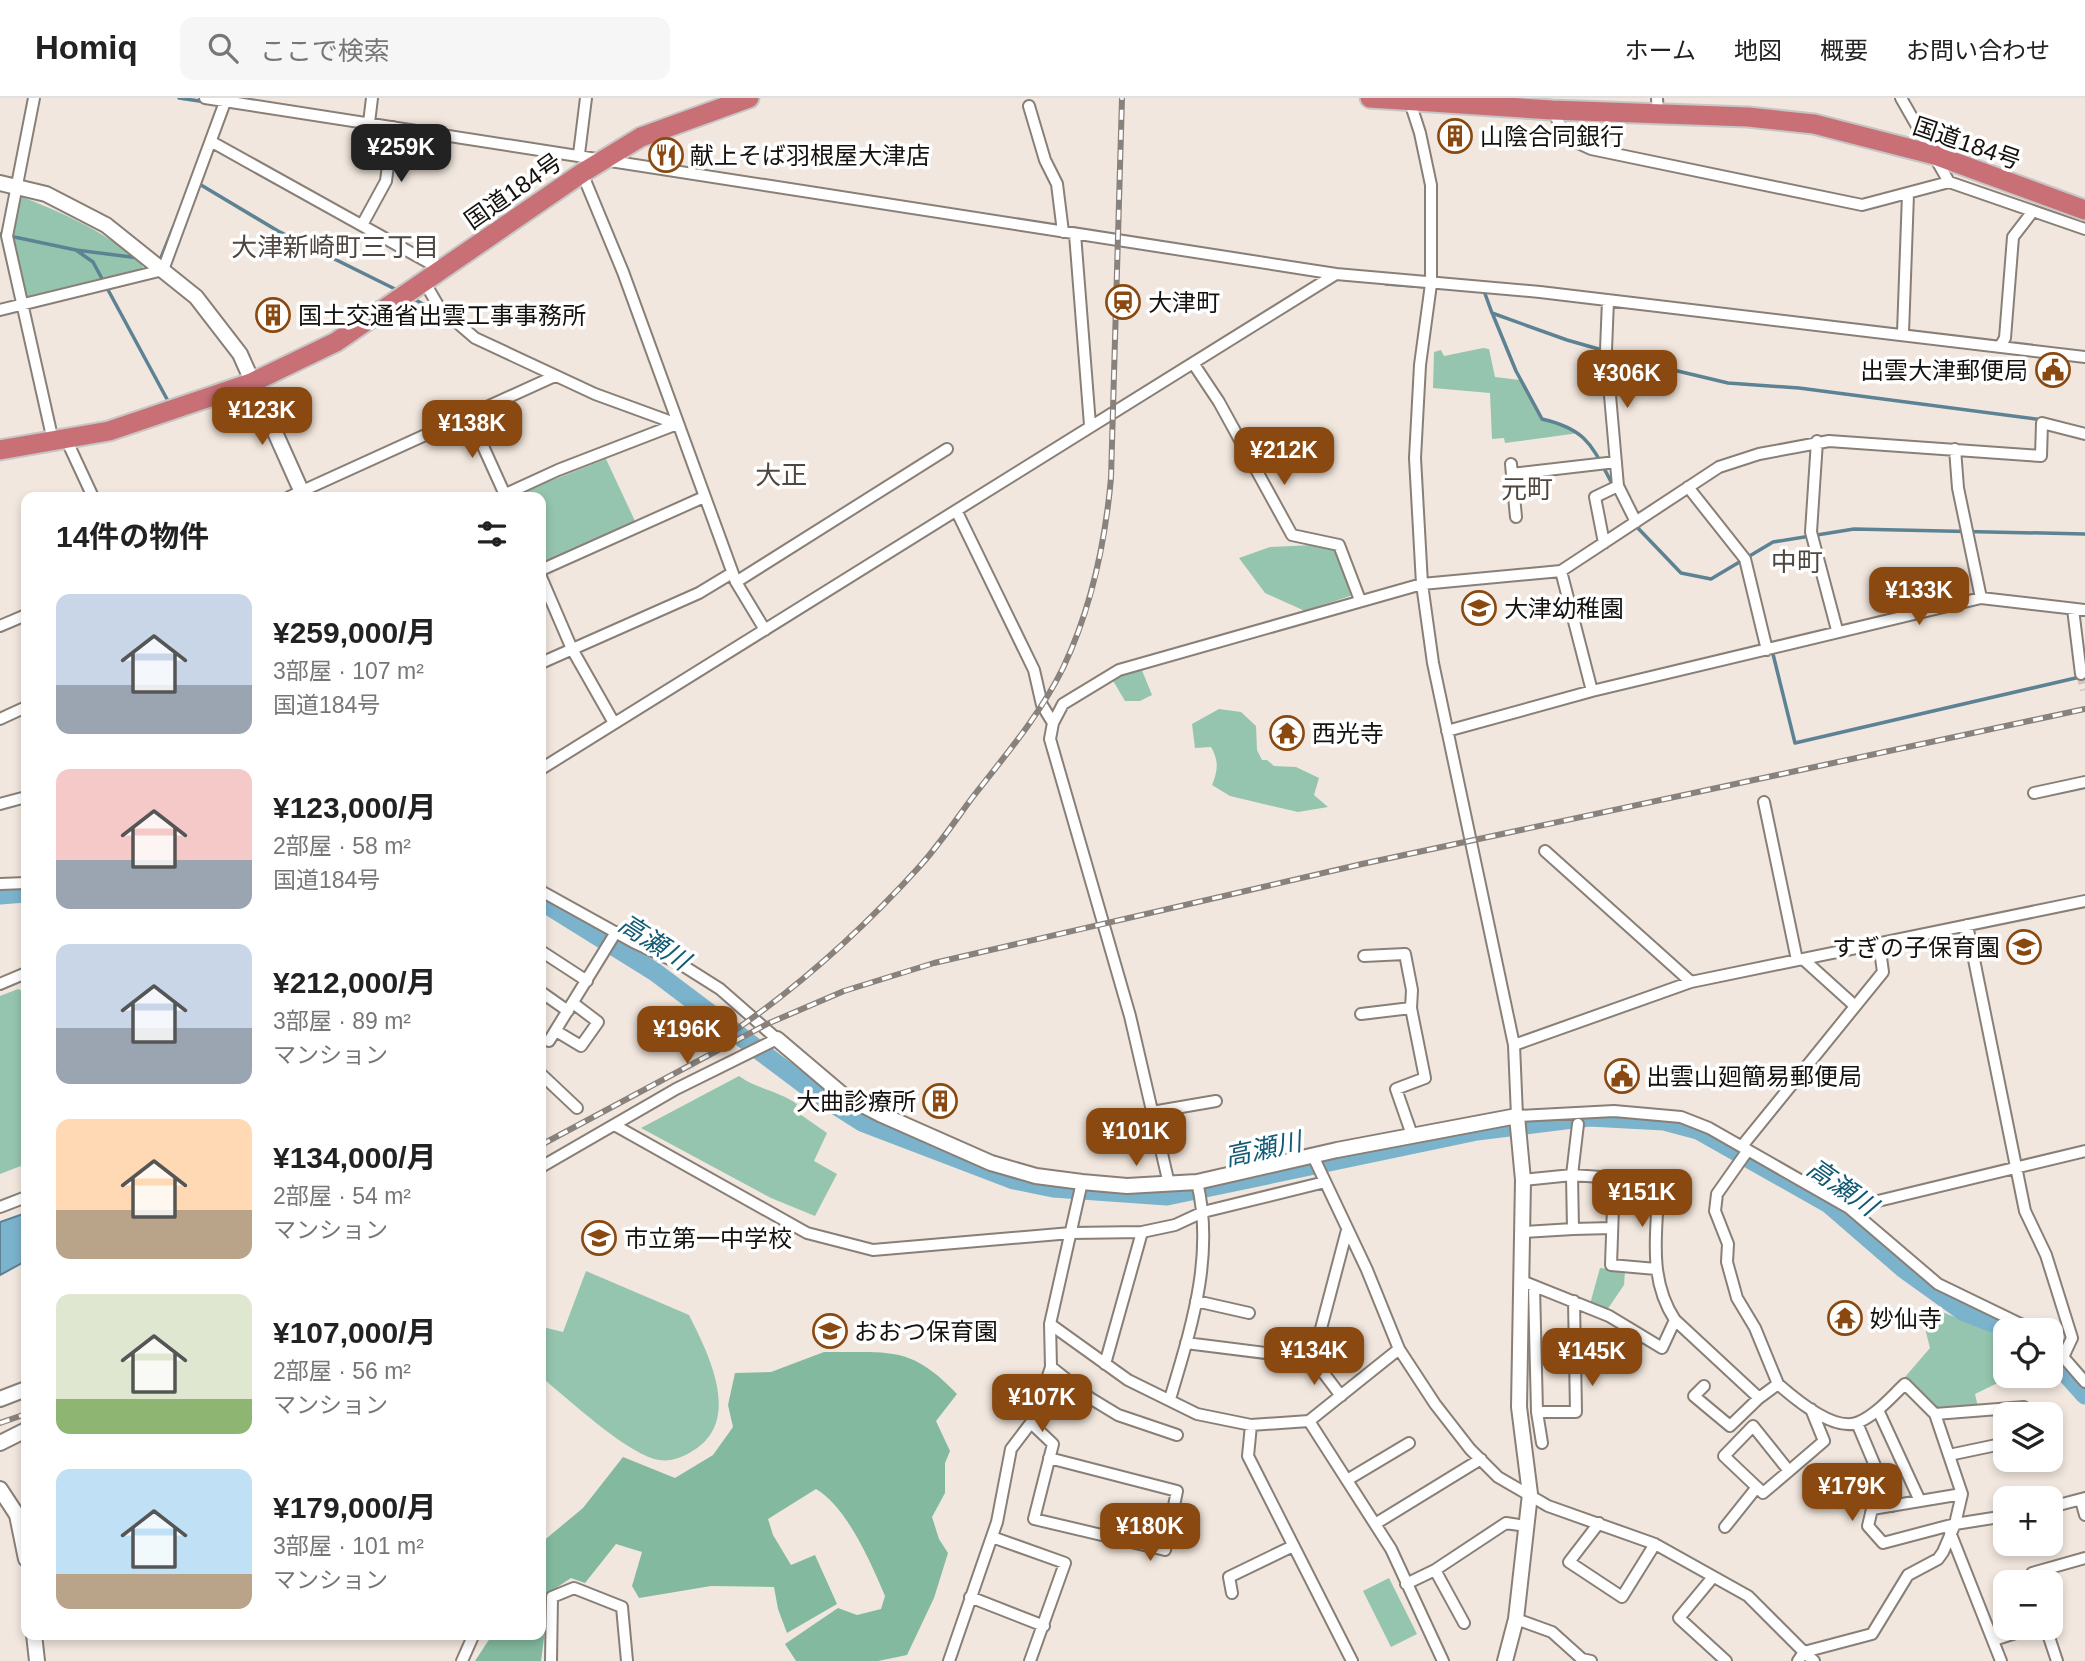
<!DOCTYPE html>
<html lang="ja">
<meta charset="utf-8">
<style>
:root{--surface:#fff;--page:#f6f6f6;--text:#222;--muted:#767676;--line:#e0e0e0;--accent:#894910}
body{margin:0;font-family:Helvetica,"Noto Sans JP",sans-serif;background:var(--page);color:var(--text);height:100vh;display:flex;flex-direction:column;font-size:26px;white-space:nowrap}
*{box-sizing:border-box;margin:0}
p{font-size:23px;color:var(--muted)}
.icon{flex:none;width:38px;height:38px;fill:none;stroke:currentColor;stroke-width:2;stroke-linecap:round;stroke-linejoin:round}
.map{position:relative;flex:1;overflow:hidden}
.details{position:absolute;left:21px;top:394px;width:525px;height:1148px;display:flex;flex-direction:column;background:var(--surface);border-radius:14px;box-shadow:0 4px 10px #0003}
.details>*{flex:none}
.fabs{position:absolute;left:1993px;top:1220px;display:grid;gap:14px}
.fabs a{display:grid;place-items:center;width:70px;height:70px;border-radius:14px;background:var(--surface);box-shadow:0 4px 10px #0003;font-size:35px}
.price{position:absolute;translate:-50% -60px;padding:0 16px;border-radius:14px;background:var(--accent);color:#fff;font-size:23px;line-height:46px;filter:drop-shadow(0 2px 4px #0008)}
.price::after{content:'';position:absolute;left:50%;top:42px;width:21px;height:16px;margin-left:-10px;background:inherit;clip-path:polygon(0 0,100% 0,50% 100%)}
.price.active{background:#222;color:#fff}
ul{padding:0;list-style:none}
li{display:flex;align-items:center;gap:21px;height:175px;padding:0 35px}
li span{display:grid;place-items:center;flex:none;width:196px;height:140px;border-radius:14px;color:#555}
li>.icon{margin-inline-start:auto}
span .icon{width:84px;height:84px;fill:#fffc;stroke-width:1}
li b{font-size:30px}
h2{display:flex;justify-content:space-between;align-items:center;height:84px;padding:0 35px;font-size:30px}
header{display:flex;align-items:center;gap:42px;box-sizing:border-box;height:98px;padding:0 35px;background:var(--surface);border-bottom:2px solid var(--line)}
header strong{font-size:33px}
nav{display:flex;gap:38px;margin-inline-start:auto;font-size:24px}
.search{width:490px;height:63px;background:var(--page);display:flex;align-items:center;gap:18px;box-sizing:border-box;padding:0 24px;border-radius:14px;color:var(--muted);font-size:26px}
.map>svg:first-child{display:block}
</style>
<header>
<strong>Homiq</strong>
<div class="search"><svg class="icon" aria-label="search" viewBox="0 0 24 24"><circle cx="10" cy="10" r="6"/><path d="M15 15l6 6"/></svg>ここで検索</div>
<nav><a>ホーム</a><a>地図</a><a>概要</a><a>お問い合わせ</a></nav>
</header>
<div class="map">
<svg width="2085" height="1563" viewBox="0 0 2085 1563">
<rect width="100%" height="100%" fill="#f1e7de"/>
<path fill="#95c5ae" d="M 20,98 C 65,116 108,134 143,168 L 142,172 L 27,200 L 11,139 Z
M 1483,250 L 1489,251 L 1495,279 L 1520,282 L 1542,322 L 1563,327 L 1579,335 L 1505,345 L 1504,340 L 1492,341 L 1490,295 L 1433,290 L 1434,254 L 1441,252 L 1444,258 Z
M 606,361 L 635,423 L 542,465 L 541,399 L 512,398 Z
M 1337,446 L 1356,496 L 1305,513 L 1265,495 L 1239,460 L 1270,449 Z
M 1141,570 L 1152,597 L 1140,603 L 1125,603 L 1112,581 Z
M 1219,611 L 1241,614 L 1256,628 L 1257,652 L 1262,662 L 1267,662 L 1274,668 L 1296,669 L 1319,680 L 1314,697 L 1328,709 L 1298,714 L 1230,698 L 1212,687 C 1218,672 1219,663 1211,649 L 1195,650 L 1192,626 Z
M 18,891 L 26,895 L 26,1066 L 0,1076 L 0,898 Z
M 739,978 C 757,991 778,993 797,1006 L 794,1012 L 827,1035 L 814,1063 L 837,1076 L 815,1118 L 771,1100 L 641,1030 Z
M 1600,1170 L 1625,1173 L 1624,1187 L 1607,1212 L 1590,1206 Z
M 586,1173 L 689,1217 C 709,1257 742,1322 694,1352 C 682,1360 668,1365 654,1361 C 620,1350 570,1302 541,1279 L 541,1233 L 543,1229 L 563,1234 Z
M 1930,1209 L 1962,1222 L 1965,1217 L 2006,1232 L 2006,1278 L 2012,1278 L 1975,1296 L 1978,1309 L 1936,1311 L 1905,1279 L 1930,1250 L 1922,1218 Z
M 1389,1480 L 1417,1536 L 1391,1549 L 1363,1493 Z"/>
<path fill="#83b99f" d="M 824,1254 C 888,1255 910,1246 957,1296 L 936,1323 L 950,1353 L 945,1365 L 945,1395 L 932,1419 L 939,1441 L 948,1455 L 934,1500 L 907,1557 L 878,1563 L 796,1563 L 785,1546 L 838,1510 L 857,1517 L 881,1511 L 885,1498 C 871,1465 847,1409 816,1391 L 768,1421 L 773,1437 L 791,1467 L 815,1457 L 837,1506 L 787,1535 L 778,1511 L 774,1489 L 711,1488 L 639,1500 L 632,1488 L 642,1454 L 616,1446 L 585,1485 L 571,1480 L 541,1500 L 541,1445 L 583,1410 L 623,1359 L 675,1380 L 713,1357 L 733,1329 L 728,1307 L 735,1275 L 771,1274 Z
M 546,1525 L 541,1563 L 475,1563 L 492,1537 L 541,1536 L 541,1526 Z"/>
<path fill="#7bb3cd" stroke="#5c8294" stroke-width="2" d="M 26,1115 L 26,1163 L 0,1177 L 0,1124 Z"/>
<g fill="none" stroke-linecap="round" stroke-linejoin="round">
<path stroke="#5c8294" stroke-width="3.5" d="M 179,0 L 206,4
M 196,84 L 278,133 L 399,193
M 0,136 L 76,152 L 93,164 L 168,303
M 76,152 L 139,160
M 157,162 L 160,162 L 173,130
M 1386,186 L 1427,189
M 1484,193 L 1492,215 L 1567,242 L 1665,270 L 1728,285 L 1799,290 L 2043,322
M 412,200 L 436,213
M 1493,217 L 1516,273 L 1542,321 C 1589,332 1592,349 1614,389
M 1634,426 L 1681,475 L 1711,481 L 1773,444 L 1854,431 L 2085,436
M 1772,552 L 1795,645 L 2080,579"/>
<path stroke="#7bb3cd" stroke-width="19" d="M 0,797 L 26,795
M 541,803 L 655,874 L 813,993 L 862,1024 L 1014,1082 L 1053,1090 L 1167,1098 L 1477,1033 L 1589,1019 L 1664,1023 L 1698,1032 L 1829,1106 L 1904,1171 L 1964,1214 L 2011,1232
M 2051,1259 L 2085,1297"/>
<path stroke="#d0c7bf" stroke-width="10" stroke-dasharray="10 5" stroke-linecap="butt" d="M 2081,576 L 2085,592"/>
<g stroke="#887f77" stroke-width="14">
<path id="street" d="M 34,0 L 7,138 L 53,343
M 205,0 L 1336,176 L 1540,194 L 2085,259
M 1657,0 L 1658,16
M 1409,1 L 1420,35 L 1431,87 L 1431,186 L 1420,267 L 1415,360 L 1422,486 L 1433,565 L 1514,947 L 1517,1018 L 1614,1013 L 1681,1019 L 1709,1030 L 1849,1110 L 1938,1186 L 2033,1232
M 1029,8 L 1045,62 L 1057,86 L 1063,134
M 1552,12 L 1567,40 L 1591,51 L 1862,107 L 1949,84 L 1901,0
M 369,25 L 372,0
M 212,44 L 442,172
M 579,56 L 586,0
M 582,75 L 623,174 L 736,484 L 765,532
M 1949,84 L 2085,131
M 362,127 L 386,83 L 393,29
M 1075,136 L 1090,327
M 425,185 L 439,209 L 475,240 L 595,296 L 677,326
M 1608,202 L 1606,252 L 1618,388 L 1636,424
M 0,212 L 163,172 L 225,4
M 1903,235 L 1908,96
M 2001,247 L 2005,240 L 2013,139 L 2033,113
M 1193,265 L 1219,304 L 1292,437 L 1339,447 L 1360,502
M 468,315 L 506,399
M 66,341 L 93,399
M 1817,343 L 1811,434 L 1837,532
M 1955,351 L 1958,390 L 1981,500
M 1511,366 L 1516,419
M 1512,376 L 1616,364
M 1688,389 L 1745,461 L 1767,552
M 289,399 L 555,278
M 499,399 L 558,372 L 677,326
M 957,414 L 1034,572 L 1042,607 L 1053,625
M 1604,445 L 1595,399 L 1618,388
M 541,472 L 704,399
M 1561,473 L 1592,593
M 541,479 L 572,551 L 614,625
M 736,484 L 947,351
M 2073,511 L 2081,576
M 0,528 L 26,517
M 541,565 L 699,495 L 732,475
M 0,621 L 26,609
M 1447,633 L 1592,593 L 1981,500 L 2085,512
M 541,671 L 1336,176
M 2034,695 L 2085,684
M 1764,704 L 1797,862
M 0,706 L 26,699
M 1545,753 L 1691,884
M 0,786 L 26,785
M 541,793 L 633,844 L 682,867 L 720,891 L 777,941 L 676,991 L 541,1069
M 1967,827 L 2025,1113 L 2046,1157 L 2072,1240 L 2064,1257
M 541,853 L 587,883
M 1364,858 L 1405,856 L 1412,892 L 1411,910
M 1803,861 L 1855,908
M 0,886 L 26,875
M 541,894 L 568,913
M 1361,916 L 1411,910 L 1425,980 L 1396,991 L 1412,1037
M 556,933 L 581,948 L 598,924 L 573,905
M 549,943 L 616,834
M 1514,947 L 1691,884 L 2085,803
M 541,976 L 577,1010
M 1152,1014 L 1216,1003
M 616,1028 L 807,1135 L 873,1152 L 1071,1135 L 1142,1134 L 1175,1127 L 1203,1114 L 1325,1084
M 1742,1048 L 1883,874 L 1879,845
M 1748,1052 L 1717,1096 L 1715,1113 L 1728,1146 L 1727,1164 L 1737,1200 L 1755,1230 L 1778,1286
M 1313,1058 L 1367,1172 L 1399,1251 L 1435,1306 L 1470,1351 L 1498,1379 L 1548,1408 L 1655,1446 L 1748,1498 L 1804,1554 L 1872,1536 L 1908,1477 L 1938,1461 L 1943,1454 L 1955,1426 L 1962,1396 L 1935,1316 L 1905,1286 C 1891,1299 1877,1316 1859,1324 C 1835,1335 1795,1301 1778,1286 L 1759,1300 L 1675,1222 L 1662,1250 L 1609,1218 L 1522,1183
M 1614,1080 L 1611,1167 L 1656,1171
M 1523,1082 L 1572,1077 L 1578,1026
M 1169,1086 L 1130,918 L 1050,641 L 1053,625 L 1063,606 L 1119,572 L 1422,486 L 1561,473 L 1719,369 L 1759,356 L 1829,343 L 2041,358 L 2042,325 L 2085,336
M 0,1109 L 26,1099
M 1849,1110 L 2085,1053
M 1573,1131 L 1612,1130
M 1523,1134 L 1573,1131 L 1572,1077 L 1659,1083 C 1657,1131 1647,1180 1675,1222
M 1534,1188 L 1537,1314 L 1542,1345
M 1196,1203 L 1249,1215
M 1050,1226 L 1128,1282 L 1197,1316 L 1251,1327 L 1309,1323 L 1399,1251
M 1186,1245 L 1313,1261 L 1341,1298
M 2051,1245 L 2085,1284
M 1313,1261 L 1347,1132
M 1105,1266 L 1142,1134
M 1051,1269 L 1090,1300 L 1118,1317 L 1177,1337
M 1704,1288 L 1694,1298 L 1730,1328 L 1759,1300
M 1170,1301 C 1191,1230 1215,1158 1197,1084
M 1878,1312 L 1920,1403
M 1537,1314 L 1576,1314 L 1574,1203
M 1935,1316 L 2024,1309 L 2025,1316
M 1309,1323 L 1391,1451 L 1443,1563
M 1031,1325 L 1053,1346 L 1034,1421 L 1165,1452 L 1177,1393 L 1049,1360
M 1857,1325 L 1892,1408
M 1251,1327 L 1248,1358 L 1352,1563
M 1949,1357 L 2006,1345
M 1789,1373 L 1763,1395 L 1724,1358 L 1753,1328 L 1789,1373 L 1824,1343 L 1811,1311
M 1347,1382 L 1409,1345
M 1962,1396 L 1872,1411 L 1868,1428 L 1883,1445 L 1955,1426 L 2006,1418
M 2081,1402 L 2085,1417
M 2051,1409 L 2085,1400
M 1599,1425 L 1569,1464 L 1622,1499 L 1655,1446
M 1375,1426 L 1481,1361
M 1725,1429 L 1757,1389
M 1950,1434 L 2001,1563
M 992,1439 L 1065,1465 L 1030,1563
M 1435,1472 L 1464,1525
M 1713,1479 L 1679,1520 L 1726,1563
M 2034,1484 L 2032,1475 L 2085,1460
M 1406,1486 L 1435,1472 L 1506,1425 L 1526,1428
M 1232,1495 L 1229,1479 L 1293,1448
M 970,1499 L 1044,1528
M 1516,1521 L 1552,1534 L 1582,1561 L 1591,1563
M 2046,1530 L 2057,1563
M 1994,1542 L 2031,1530
M 462,1563 L 474,1536
M 551,1563 L 552,1499 L 574,1490 L 622,1509 L 627,1563
M 949,1563 L 997,1424 L 1011,1351 L 1033,1322 L 1051,1269 L 1050,1226 L 1082,1084
M 1798,1563 L 1804,1554 L 1814,1563"/>
</g>
<g stroke="#887f77" stroke-width="18">
<path id="secondary" d="M 0,85 L 46,96 L 106,127 L 196,199 L 240,256 L 304,399
M 777,941 L 843,997 L 880,1016 L 991,1065 L 1036,1078 L 1082,1084 L 1127,1088 L 1197,1084 L 1337,1052 L 1517,1018 L 1523,1082 L 1519,1309 L 1530,1396 L 1516,1521 L 1505,1563
M 0,1301 L 26,1291
M 0,1345 L 26,1332
M 0,1391 L 17,1417 L 26,1461
M 34,1536 L 37,1563"/>
</g>
<g stroke="#c7c6c5" stroke-width="23">
<path id="highway" d="M 1370,0 L 1552,12 L 1748,19 L 1814,26 L 1935,57 L 2085,112
M 0,352 L 109,333 L 251,285 L 336,244 L 582,75 L 641,39 L 749,0"/>
</g>
<use href="#street" stroke="#fff" stroke-width="10"/>
<use href="#secondary" stroke="#fff" stroke-width="14"/>
<use href="#highway" stroke="#c97077" stroke-width="19"/>
<g stroke="#89827c" stroke-width="6">
<path id="rail" d="M 725,939 C 797,891 861,833 920,768 C 939,747 955,723 972,700 C 1004,659 1040,617 1063,570 C 1092,509 1105,446 1111,380 L 1122,0
M 541,1047 L 767,926 L 844,893 L 934,865 L 1362,766 L 2085,611
M 0,1325 L 26,1316"/>
</g>
<use href="#rail" stroke="#fff" stroke-width="3.5" stroke-dasharray="10" stroke-linecap="butt"/>
</g>
<defs>
<g id="building-ring" transform="scale(1.75)"><circle r="9.5" fill="#fff" stroke="#894910" stroke-width="1.5"/><path d="M-4-6H4V6H1V3H-1V6H-4ZM-2.5-4.3h1.7v1.8h-1.7ZM.8-4.3h1.7v1.8H.8ZM-2.5-1h1.7V.8h-1.7ZM.8-1h1.7V.8H.8Z" fill="#894910"/></g>
<g id="restaurant-ring" transform="scale(1.75)"><circle r="9.5" fill="#fff" stroke="#894910" stroke-width="1.5"/><path d="M-5-6h1v4h1v-4h1v4h1v-4h1v5L-1.5 .5V6h-2V.5L-5-1ZM5-6V6H3V1.5H1.5Q1.5-4 5-6Z" fill="#894910"/></g>
<g id="station-ring" transform="scale(1.75)"><circle r="9.5" fill="#fff" stroke="#894910" stroke-width="1.5"/><path d="M-3-6H3Q5-6 5-4V2Q5 4 3 4L4.5 6H3L1.5 4h-3L-3 6H-4.5L-3 4Q-5 4-5 2V-4Q-5-6-3-6ZM-3.5-4v3h7v-3ZM-3.5 1v1.5H-2V1ZM2 1v1.5H3.5V1Z" fill="#894910"/></g>
<g id="civic-ring" transform="scale(1.75)"><circle r="9.5" fill="#fff" stroke="#894910" stroke-width="1.5"/><path d="M-.6-6.5H3V-4.5H.6V-3L4-1V1h2V6H-6V1h2V-1L-.6-3ZM-1.2 2.5V6h2.4V2.5Z" fill="#894910"/></g>
<g id="school-ring" transform="scale(1.75)"><circle r="9.5" fill="#fff" stroke="#894910" stroke-width="1.5"/><path d="M0-5L7-2L0 1L-7-2ZM-4 1L0 2.5L4 1V4Q0 6-4 4Z" fill="#894910"/></g>
<g id="temple-ring" transform="scale(1.75)"><circle r="9.5" fill="#fff" stroke="#894910" stroke-width="1.5"/><path d="M0-6L5-2H3V0L6.5 2.5H4V6H1.5V3h-3V6H-4V2.5H-6.5L-3 0V-2H-5Z" fill="#894910"/></g>
</defs>
<g fill-rule="evenodd">
<use href="#building-ring" x="1455" y="38"/>
<use href="#restaurant-ring" x="666" y="57"/>
<use href="#station-ring" x="1123" y="204"/>
<use href="#building-ring" x="273" y="217"/>
<use href="#civic-ring" x="2053" y="272"/>
<use href="#school-ring" x="1479" y="510"/>
<use href="#temple-ring" x="1287" y="635"/>
<use href="#school-ring" x="2024" y="849"/>
<use href="#civic-ring" x="1622" y="978"/>
<use href="#building-ring" x="940" y="1003"/>
<use href="#school-ring" x="599" y="1140"/>
<use href="#temple-ring" x="1845" y="1220"/>
<use href="#school-ring" x="830" y="1233"/>
</g>
<g text-anchor="middle" dominant-baseline="central" stroke-width="7" stroke-linejoin="round" paint-order="stroke">
<g font-size="24" fill="#14110e" stroke="#fff" text-anchor="start">
<text x="1480" y="38">山陰合同銀行</text>
<text x="690" y="57">献上そば羽根屋大津店</text>
<text x="1148" y="204">大津町</text>
<text x="298" y="217">国土交通省出雲工事事務所</text>
<text x="2028" y="272" text-anchor="end">出雲大津郵便局</text>
<text x="1504" y="510">大津幼稚園</text>
<text x="1312" y="635">西光寺</text>
<text x="2000" y="849" text-anchor="end">すぎの子保育園</text>
<text x="1646" y="978">出雲山廻簡易郵便局</text>
<text x="916" y="1003" text-anchor="end">大曲診療所</text>
<text x="624" y="1140">市立第一中学校</text>
<text x="1870" y="1220">妙仙寺</text>
<text x="854" y="1233">おおつ保育園</text>
</g>
<g font-size="24" fill="#14110e" stroke="#fff">
<text transform="translate(1967 45) rotate(19)">国道184号</text>
<text transform="translate(513 93) rotate(-35)">国道184号</text>
</g>
<g font-size="26" fill="#4f4740" stroke="#fff">
<text x="335" y="149">大津新崎町三丁目</text>
<text x="781" y="377">大正</text>
<text x="1527" y="391">元町</text>
<text x="1797" y="464">中町</text>
</g>
<g font-size="26" font-style="italic" fill="#125b75" stroke="#fff">
<text transform="translate(654 844) rotate(33)">高瀬川</text>
<text transform="translate(1263 1051) rotate(-12)">高瀬川</text>
<text transform="translate(1842 1089) rotate(35)">高瀬川</text>
</g>
</g>
</svg>
<div class="fabs">
<a><svg class="icon" aria-label="locate" viewBox="0 0 24 24"><circle cx="12" cy="12" r="6"/><path d="M12 2v4M12 18v4M2 12h4M18 12h4"/></svg></a>
<a><svg class="icon" aria-label="layers" viewBox="0 0 24 24"><path d="M12 4l9 5-9 5-9-5zM3 14l9 5 9-5"/></svg></a>
<a>+</a>
<a>−</a>
</div>
<b class="price active" style="left:401px;top:86px">¥259K</b>
<b class="price" style="left:1627px;top:312px">¥306K</b>
<b class="price" style="left:262px;top:349px">¥123K</b>
<b class="price" style="left:472px;top:362px">¥138K</b>
<b class="price" style="left:1284px;top:389px">¥212K</b>
<b class="price" style="left:1919px;top:529px">¥133K</b>
<b class="price" style="left:687px;top:968px">¥196K</b>
<b class="price" style="left:1136px;top:1070px">¥101K</b>
<b class="price" style="left:1642px;top:1131px">¥151K</b>
<b class="price" style="left:1314px;top:1289px">¥134K</b>
<b class="price" style="left:1592px;top:1290px">¥145K</b>
<b class="price" style="left:1042px;top:1336px">¥107K</b>
<b class="price" style="left:1852px;top:1425px">¥179K</b>
<b class="price" style="left:1150px;top:1465px">¥180K</b>
<section class="details">
<h2>14件の物件<svg class="icon" aria-label="filters" viewBox="0 0 24 24"><path d="M4 7h16M4 17h16"/><circle cx="9" cy="7" r="2"/><circle cx="15" cy="17" r="2"/></svg></h2>
<ul>
<li><span style="background:linear-gradient(#c9d6e8 65%,#9aa5b1 0)"><svg class="icon" aria-label="home" viewBox="0 0 24 24"><path d="M3 11l9-7 9 7M6 9v11h12V9"/></svg></span><div><b>¥259,000/月</b><p>3部屋 · 107 m²</p><p>国道184号</p></div></li>
<li><span style="background:linear-gradient(#f6c9c9 65%,#9aa5b1 0)"><svg class="icon" aria-label="home" viewBox="0 0 24 24"><path d="M3 11l9-7 9 7M6 9v11h12V9"/></svg></span><div><b>¥123,000/月</b><p>2部屋 · 58 m²</p><p>国道184号</p></div></li>
<li><span style="background:linear-gradient(#c9d6e8 60%,#9aa5b1 0)"><svg class="icon" aria-label="home" viewBox="0 0 24 24"><path d="M3 11l9-7 9 7M6 9v11h12V9"/></svg></span><div><b>¥212,000/月</b><p>3部屋 · 89 m²</p><p>マンション</p></div></li>
<li><span style="background:linear-gradient(#ffd9b3 65%,#b9a48a 0)"><svg class="icon" aria-label="home" viewBox="0 0 24 24"><path d="M3 11l9-7 9 7M6 9v11h12V9"/></svg></span><div><b>¥134,000/月</b><p>2部屋 · 54 m²</p><p>マンション</p></div></li>
<li><span style="background:linear-gradient(#dfe7d0 75%,#8fb573 0)"><svg class="icon" aria-label="home" viewBox="0 0 24 24"><path d="M3 11l9-7 9 7M6 9v11h12V9"/></svg></span><div><b>¥107,000/月</b><p>2部屋 · 56 m²</p><p>マンション</p></div></li>
<li><span style="background:linear-gradient(#bfe0f5 75%,#b9a48a 0)"><svg class="icon" aria-label="home" viewBox="0 0 24 24"><path d="M3 11l9-7 9 7M6 9v11h12V9"/></svg></span><div><b>¥179,000/月</b><p>3部屋 · 101 m²</p><p>マンション</p></div></li>
</ul>
</section>
</div>
